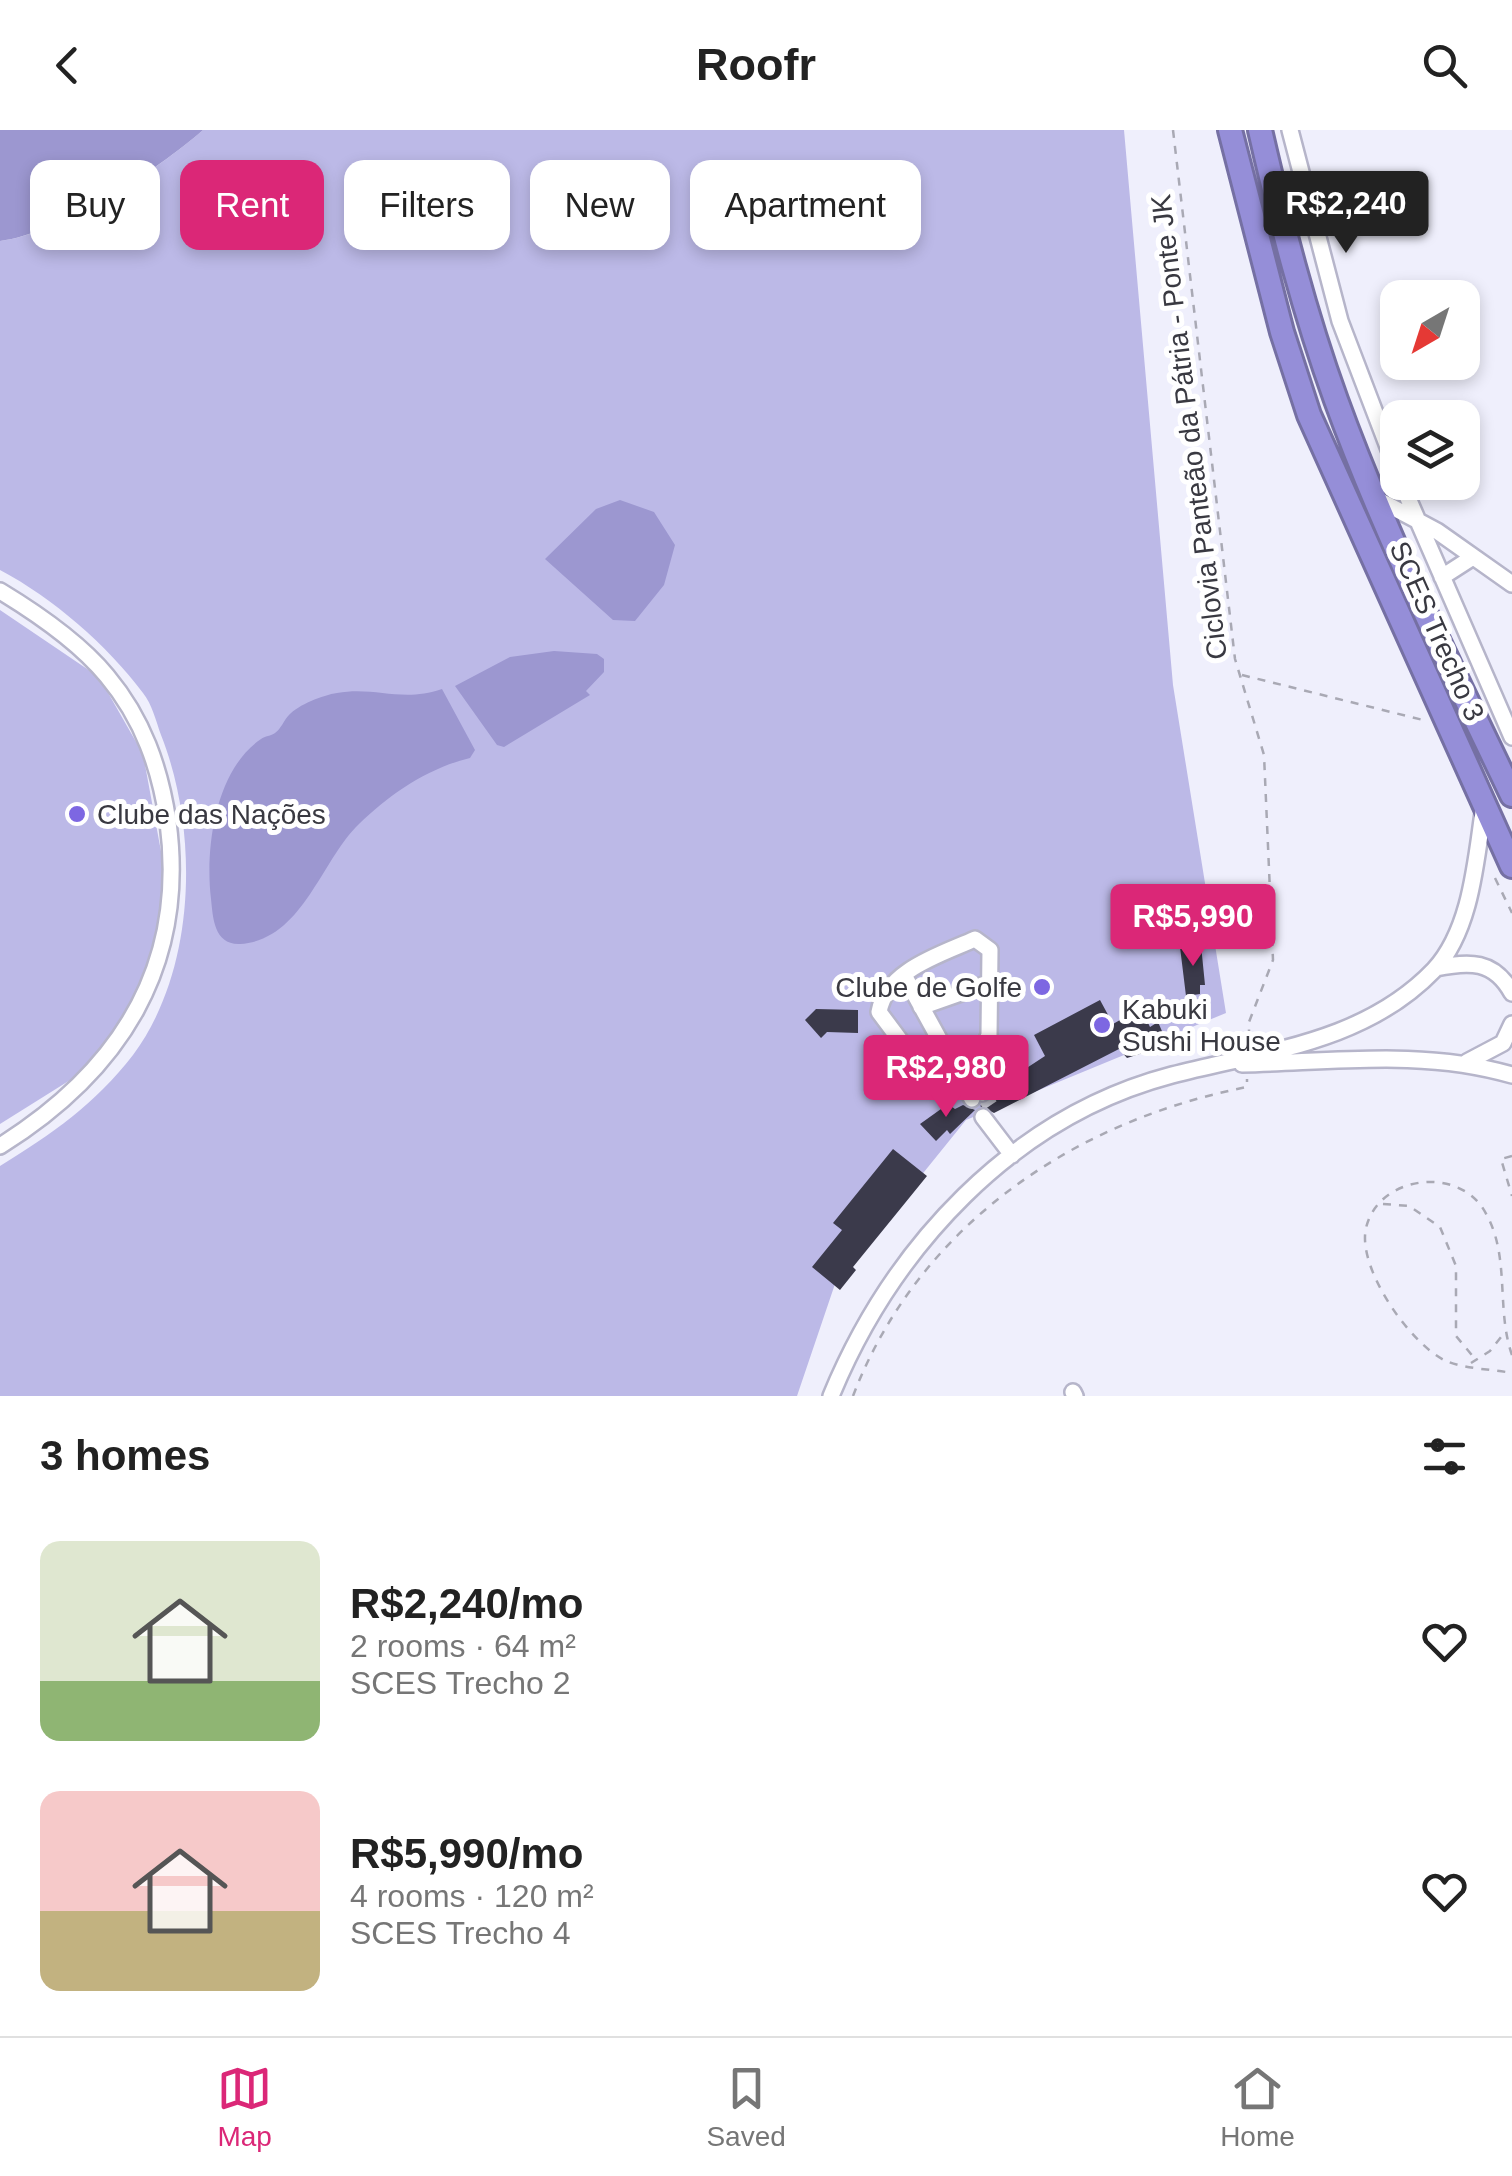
<!DOCTYPE html>
<meta charset="utf-8">
<style>
:root{--surface:#fff;--page:#f6f6f6;--text:#222;--muted:#767676;--line:#e0e0e0;--accent:#db2777}
body{margin:0;font-family:Arial,sans-serif;background:var(--page);color:var(--text);height:100vh;display:flex;flex-direction:column;font-size:38px;white-space:nowrap}
*{box-sizing:border-box;margin:0}
p{font-size:32px;color:var(--muted)}
.icon{flex:none;width:55px;height:55px;fill:none;stroke:currentColor;stroke-width:2;stroke-linecap:round;stroke-linejoin:round}
.map{position:relative;height:1266px;overflow:hidden}
.side{display:flex;flex-direction:column;background:var(--surface);flex:1}
.side>*{flex:none}
.top-card{position:absolute;left:30px;top:30px;width:1000px;height:90px;display:flex;gap:20px}
.needle{width:65px;rotate:219deg}
.fabs{position:absolute;left:1380px;top:150px;display:grid;gap:20px}
.fabs a{display:grid;place-items:center;width:100px;height:100px;border-radius:20px;background:var(--surface);box-shadow:0 5px 15px #0003;font-size:50px}
.price{position:absolute;translate:-50% -85px;padding:0 22px;border-radius:10px;background:var(--accent);color:#fff;font-size:32px;line-height:65px;filter:drop-shadow(0 2px 5px #0008)}
.price::after{content:'';position:absolute;left:50%;top:60px;width:30px;height:22px;margin-left:-15px;background:inherit;clip-path:polygon(0 0,100% 0,50% 100%)}
.price.selected{background:#222;color:#fff}
ul{padding:0;list-style:none}
li{display:flex;align-items:center;gap:30px;height:250px;padding:0 40px}
li span{display:grid;place-items:center;flex:none;width:280px;height:200px;border-radius:20px;color:#555}
li>.icon{margin-inline-start:auto}
span .icon{width:120px;height:120px;fill:#fffc;stroke-width:1}
li b{font-size:42px}
h2{display:flex;justify-content:space-between;align-items:center;height:120px;padding:0 40px;font-size:42px}
.pill{padding:0 35px;border-radius:20px;background:var(--surface);box-shadow:0 5px 15px #0003;font-size:35px;line-height:90px}
.pill.selected{background:var(--accent);color:#fff}
header{display:flex;justify-content:space-between;align-items:center;height:130px;padding:0 40px;background:var(--surface);font-size:45px;font-weight:700}
.tab-bar{display:flex;justify-content:space-around;align-items:center;height:140px;border-top:2px solid var(--line);background:var(--surface);font-size:28px;color:var(--muted)}
.tab-bar a{display:grid;justify-items:center;gap:5px}
.tab-bar .selected{color:var(--accent)}
.map>svg:first-child{display:block}
</style>
<header><svg class="icon" aria-label="back" viewBox="0 0 24 24"><path d="M15 5l-7 7 7 7"/></svg>Roofr<svg class="icon" aria-label="search" viewBox="0 0 24 24"><circle cx="10" cy="10" r="6"/><path d="M15 15l6 6"/></svg></header>
<div class="map">
<svg width="1512" height="1266" viewBox="0 0 1512 1266">
<rect width="100%" height="100%" fill="#efeffc"/>
<path fill="#bcb9e7" d="M 203,0 L 1124,0 L 1173,555 L 1226,883 L 966,990 L 836,1151 L 797,1266 L 0,1266 L 0,1036 C 52,1004 95,974 133,925 C 197,839 199,701 161,605 C 156,591 152,574 143,563 C 107,515 53,468 0,440 L 0,111 C 62,103 156,41 203,0 Z
M 0,480 L 99,547 L 143,624 L 165,743 L 152,851 L 91,937 L 0,994 Z"/>
<path fill="#9c97d0" d="M 0,0 L 203,0 C 156,41 61,103 0,111 Z
M 620,370 L 654,382 L 675,415 L 664,455 L 635,491 L 613,490 L 545,429 L 596,379 Z
M 554,521 L 597,524 L 604,529 L 604,542 L 586,561 L 590,565 L 504,617 L 497,615 L 455,556 L 510,527 Z
M 442,559 L 475,620 L 470,628 C 428,638 390,664 359,694 C 321,730 303,810 240,814 C 214,815 213,788 211,769 C 205,719 215,640 261,609 C 265,606 271,606 275,603 C 281,599 284,590 289,585 C 298,575 323,565 337,563 C 375,556 402,573 442,559 Z"/>
<path fill="#3b3a4b" d="M 1201,815 L 1205,855 L 1200,855 L 1200,864 L 1186,866 L 1180,817 Z
M 1100,870 L 1113,894 L 1141,878 L 1150,897 L 1158,892 L 1168,915 L 1127,928 L 1119,919 L 994,983 L 980,976 L 991,969 L 993,960 L 1045,926 L 1034,905 Z
M 816,879 L 858,880 L 858,903 L 827,902 L 821,908 L 805,890 Z
M 948,974 L 955,979 L 963,975 L 975,980 L 950,1004 L 947,1000 L 936,1011 L 920,994 Z
M 893,1019 L 927,1046 L 853,1137 L 856,1140 L 840,1160 L 812,1137 L 842,1100 L 833,1093 Z"/>
<g fill="none" stroke-linecap="round" stroke-linejoin="round">
<path stroke="#cbcbd7" stroke-width="15" stroke-dasharray="15 8" stroke-linecap="butt" d="M 982,963 L 994,981"/>
<g stroke="#b6b5ca" stroke-width="20">
<path id="minor" d="M 1290,0 L 1340,191 L 1398,343
M 1401,352 L 1512,607
M 1375,368 L 1437,401 L 1512,454
M 1442,447 L 1473,427
M 0,461 C 38,484 79,512 107,546 C 143,589 160,638 168,692 C 187,836 120,941 0,1016
M 1436,838 C 1469,831 1494,830 1512,863
M 904,845 L 972,969
M 921,877 L 992,852
M 976,932 L 954,942 L 926,945 L 879,882 C 886,840 942,824 975,809 L 990,820 L 989,905 L 973,940 L 982,963
M 1467,932 L 1503,913 L 1512,894
M 1242,934 C 1333,932 1423,919 1512,945
M 983,987 L 1012,1025
M 1073,1262 L 1075,1266
M 831,1266 C 892,1118 1012,987 1172,945 C 1264,921 1364,913 1434,840 C 1472,799 1476,728 1484,676"/>
</g>
<g stroke="#7570a3" stroke-width="28">
<path id="highway" d="M 1230,0 L 1282,202 L 1309,285 L 1512,736
M 1260,0 C 1281,91 1304,182 1336,270 C 1385,405 1450,535 1512,665"/>
</g>
<path stroke="#a9a9b4" stroke-width="2.5" stroke-dasharray="8 8" stroke-linecap="butt" d="M 1173,0 L 1235,529 L 1264,625 L 1273,830 L 1249,892 L 1249,911
M 1242,545 L 1423,590
M 1495,748 L 1512,783
M 1512,1026 L 1501,1029 L 1512,1066
M 1383,1074 L 1409,1076 L 1440,1097 L 1456,1136 L 1456,1206 L 1476,1230
M 1512,1225 C 1495,1177 1512,1122 1482,1077 C 1453,1036 1378,1047 1366,1098 C 1357,1138 1409,1212 1444,1230 C 1463,1239 1491,1239 1512,1243
M 1471,1233 L 1490,1221 L 1505,1202
M 853,1266 C 918,1096 1073,991 1247,957 L 1247,949"/>
<use href="#minor" stroke="#fff" stroke-width="15"/>
<use href="#highway" stroke="#958ed8" stroke-width="22"/>
</g>
<g fill="#7d67e2" stroke="#fff" stroke-width="4">
<circle cx="77" cy="684" r="10"/>
<circle cx="1042" cy="857" r="10"/>
<circle cx="1102" cy="895" r="10"/>
</g>
<g text-anchor="middle" dominant-baseline="central" stroke-width="10" stroke-linejoin="round" paint-order="stroke">
<g font-size="28" fill="#393941" stroke="#fff">
<text transform="translate(1189 297) rotate(-97)">Ciclovia Panteão da Pátria - Ponte JK</text>
<text transform="translate(1437 501) rotate(66)">SCES Trecho 3</text>
</g>
<g font-size="28" fill="#393941" stroke="#fff" text-anchor="start">
<text x="97" y="684">Clube das Nações</text>
<text x="1022" y="857" text-anchor="end">Clube de Golfe</text>
<text x="1122" y="879">Kabuki<tspan x="1122" dy="32">Sushi House</tspan></text>
</g>
</g>
</svg>
<div class="fabs">
<a><svg class="needle" viewBox="-14 -14 28 28"><path d="M0-13l5 13h-10z" fill="#e53935"/><path d="M0 13l5-13h-10z" fill="#767676"/></svg></a>
<a><svg class="icon" aria-label="layers" viewBox="0 0 24 24"><path d="M12 4l9 5-9 5-9-5zM3 14l9 5 9-5"/></svg></a>
</div>
<b class="price selected" style="left:1346px;top:126px">R$2,240</b>
<b class="price" style="left:1193px;top:839px">R$5,990</b>
<b class="price" style="left:946px;top:990px">R$2,980</b>
<div class="top-card">
<a class="pill">Buy</a>
<a class="pill selected">Rent</a>
<a class="pill">Filters</a>
<a class="pill">New</a>
<a class="pill">Apartment</a>
</div>
</div>
<section class="side">
<h2>3 homes<svg class="icon" aria-label="filters" viewBox="0 0 24 24"><path d="M4 7h16M4 17h16"/><circle cx="9" cy="7" r="2"/><circle cx="15" cy="17" r="2"/></svg></h2>
<ul>
<li><span style="background:linear-gradient(#dfe7d0 70%,#8fb573 0)"><svg class="icon" aria-label="home" viewBox="0 0 24 24"><path d="M3 11l9-7 9 7M6 9v11h12V9"/></svg></span><div><b>R$2,240/mo</b><p>2 rooms · 64 m²</p><p>SCES Trecho 2</p></div><svg class="icon" aria-label="heart" viewBox="0 0 24 24"><path d="M12 20l-8-8c-3-5 5-10 8-4 3-6 11-1 8 4z"/></svg></li>
<li><span style="background:linear-gradient(#f6c9c9 60%,#c2b280 0)"><svg class="icon" aria-label="home" viewBox="0 0 24 24"><path d="M3 11l9-7 9 7M6 9v11h12V9"/></svg></span><div><b>R$5,990/mo</b><p>4 rooms · 120 m²</p><p>SCES Trecho 4</p></div><svg class="icon" aria-label="heart" viewBox="0 0 24 24"><path d="M12 20l-8-8c-3-5 5-10 8-4 3-6 11-1 8 4z"/></svg></li>
</ul>
</section>
<nav class="tab-bar">
<a class="selected"><svg class="icon" aria-label="map" viewBox="0 0 24 24"><path d="M3 6l6-2 6 2 6-2v14l-6 2-6-2-6 2zM9 4v14M15 6v14"/></svg>Map</a>
<a><svg class="icon" aria-label="saved" viewBox="0 0 24 24"><path d="M7 4h10v16l-5-4-5 4z"/></svg>Saved</a>
<a><svg class="icon" aria-label="home" viewBox="0 0 24 24"><path d="M3 11l9-7 9 7M6 9v11h12V9"/></svg>Home</a>
</nav>
